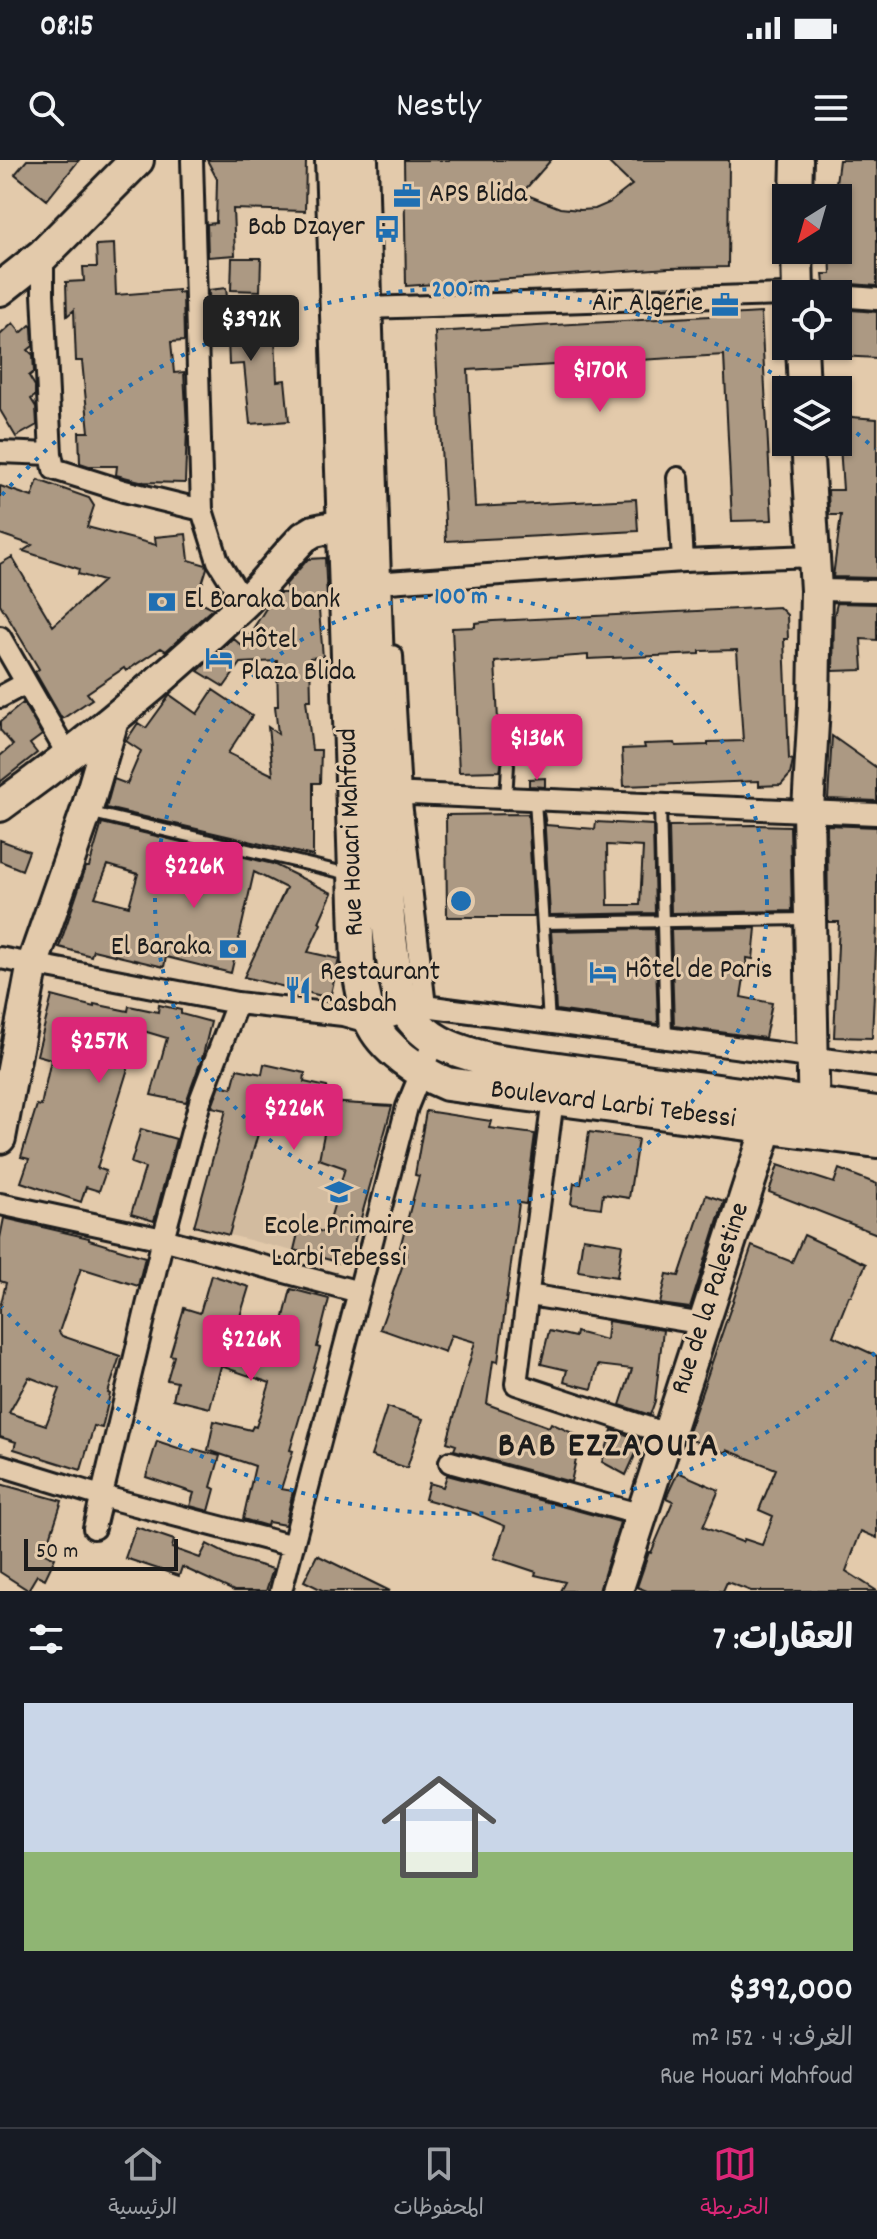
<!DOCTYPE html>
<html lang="ar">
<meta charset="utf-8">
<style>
:root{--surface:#171b24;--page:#20242c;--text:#f1f3f6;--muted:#9ea1a6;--line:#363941;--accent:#db2777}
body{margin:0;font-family:Dekko,"Playpen Sans Arabic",sans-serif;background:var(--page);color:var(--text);direction:rtl;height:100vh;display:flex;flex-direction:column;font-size:30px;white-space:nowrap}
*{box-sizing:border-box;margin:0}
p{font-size:26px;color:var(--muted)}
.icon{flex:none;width:44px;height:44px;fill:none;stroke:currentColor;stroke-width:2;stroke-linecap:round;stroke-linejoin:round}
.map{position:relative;height:1431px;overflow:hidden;direction:ltr}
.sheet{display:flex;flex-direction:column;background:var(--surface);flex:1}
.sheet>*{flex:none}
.needle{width:52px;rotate:217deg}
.tools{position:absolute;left:772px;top:24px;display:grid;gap:16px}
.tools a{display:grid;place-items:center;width:80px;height:80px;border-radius:0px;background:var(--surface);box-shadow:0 2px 6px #0004;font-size:40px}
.scale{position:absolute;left:24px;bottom:20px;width:154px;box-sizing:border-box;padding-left:8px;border:4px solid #1c1c1c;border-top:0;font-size:22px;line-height:28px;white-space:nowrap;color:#1c1c1c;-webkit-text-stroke:6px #e3caab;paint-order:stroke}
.price{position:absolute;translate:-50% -68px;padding:0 18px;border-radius:8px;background:var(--accent);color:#fff;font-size:26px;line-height:52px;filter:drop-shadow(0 2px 4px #0008)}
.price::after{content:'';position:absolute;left:50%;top:48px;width:24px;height:18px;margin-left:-12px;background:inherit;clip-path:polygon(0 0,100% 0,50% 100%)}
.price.selected{background:#222;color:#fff}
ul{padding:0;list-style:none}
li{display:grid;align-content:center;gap:16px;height:424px;padding:0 24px}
li span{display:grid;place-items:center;height:248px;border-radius:0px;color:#555}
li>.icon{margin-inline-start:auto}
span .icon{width:144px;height:144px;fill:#fffc;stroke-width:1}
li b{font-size:34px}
h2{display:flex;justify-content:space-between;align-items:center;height:96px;padding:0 24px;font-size:34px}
.status{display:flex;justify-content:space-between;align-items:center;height:56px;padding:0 40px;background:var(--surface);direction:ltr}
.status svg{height:22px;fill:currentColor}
header{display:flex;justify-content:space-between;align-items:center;height:104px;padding:0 24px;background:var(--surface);font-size:36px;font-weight:600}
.tabs{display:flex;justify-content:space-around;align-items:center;height:112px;border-top:2px solid var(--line);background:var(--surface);font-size:22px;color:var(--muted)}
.tabs a{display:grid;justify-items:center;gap:4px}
.tabs .selected{color:var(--accent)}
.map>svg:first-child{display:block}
</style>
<div class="status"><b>08:15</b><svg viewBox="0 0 49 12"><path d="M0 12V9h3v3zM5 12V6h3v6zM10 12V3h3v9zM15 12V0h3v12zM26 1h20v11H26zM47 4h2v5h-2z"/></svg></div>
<header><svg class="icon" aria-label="menu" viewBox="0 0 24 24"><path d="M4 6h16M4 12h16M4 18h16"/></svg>Nestly<svg class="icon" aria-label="search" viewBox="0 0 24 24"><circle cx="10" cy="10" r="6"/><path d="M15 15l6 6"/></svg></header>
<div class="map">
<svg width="877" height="1431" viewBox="0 0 877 1431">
<rect width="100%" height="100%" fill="#e3caab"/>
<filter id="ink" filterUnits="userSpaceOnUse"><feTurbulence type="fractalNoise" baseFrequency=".0125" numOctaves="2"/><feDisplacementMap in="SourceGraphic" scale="16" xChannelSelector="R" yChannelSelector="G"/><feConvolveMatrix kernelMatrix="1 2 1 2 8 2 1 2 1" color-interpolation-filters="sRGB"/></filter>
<g filter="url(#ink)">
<path fill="#d2bb9f" d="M 264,904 L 305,913 L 304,922 L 327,927 L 327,942 L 392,946 L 348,1105 L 194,1066 L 237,909 L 262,914 Z"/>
<path fill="#ac9983" stroke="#1c1c1c" stroke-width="2" fill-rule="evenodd" d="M 27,0 L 79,0 L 47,40 L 15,14 Z
M 207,0 L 306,0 L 305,51 L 233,49 L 235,95 L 208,97 L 207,64 L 216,63 L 217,19 Z
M 404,0 L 551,0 L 522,33 L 560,48 L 580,50 L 595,49 L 609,43 L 632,25 L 606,0 L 729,0 L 728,107 L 669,108 L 406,126 Z
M 839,0 L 877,0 L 877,126 L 839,123 L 828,128 L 824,124 L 823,114 L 831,114 L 830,90 L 838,90 L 838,38 L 834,38 Z
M 114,84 L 116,135 L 178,130 L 178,133 L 183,132 L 184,181 L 171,182 L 174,213 L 184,212 L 187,268 L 185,323 L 144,322 L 116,315 L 117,306 L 89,306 L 80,303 L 79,272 L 89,272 L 82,201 L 76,201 L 74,150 L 67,156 L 66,122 L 84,121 L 83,107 L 97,107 L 96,85 Z
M 232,98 L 261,98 L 260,131 L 231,130 Z
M 226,128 L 230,166 L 246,164 L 247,177 L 275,176 L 277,221 L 285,220 L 289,261 L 250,264 L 244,204 L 229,205 L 228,178 L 210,179 L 209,130 Z
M 838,149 L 877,152 L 877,198 L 839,196 Z
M 761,153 L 772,360 L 732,361 L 724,195 L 468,210 L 475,347 L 636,339 L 638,371 L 446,381 L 435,172 Z
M 13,163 L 21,173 L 30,165 L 32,167 L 33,186 L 28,190 L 33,195 L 34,212 L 29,216 L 35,226 L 35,236 L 31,239 L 36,247 L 37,265 L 16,277 L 0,250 L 0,175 Z
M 838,256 L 877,259 L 877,418 L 833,417 L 841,355 L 829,355 L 828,330 L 843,330 Z
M 38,320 L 89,338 L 94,346 L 87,367 L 156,385 L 155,377 L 186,374 L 189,400 L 206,405 L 207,408 L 197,440 L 213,448 L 166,491 L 161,488 L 126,511 L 124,508 L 87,533 L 92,539 L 62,559 L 35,512 L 39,509 L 0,444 L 0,404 L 12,397 L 53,466 L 103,421 L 78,414 L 79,409 L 23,391 L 32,385 L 0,374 L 0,326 L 32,337 Z
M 325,398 L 327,438 L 318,439 L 323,497 L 310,498 L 311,540 L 306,540 L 312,590 L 321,590 L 320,623 L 313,623 L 313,696 L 106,648 L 114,619 L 127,624 L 141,591 L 126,581 L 138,563 L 146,568 L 170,535 L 197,554 L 213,530 L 252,556 L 228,593 L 273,615 L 268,567 L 278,574 L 275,546 L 278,546 L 277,501 L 241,503 L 224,527 L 198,511 L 233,478 L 242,486 L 270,442 L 278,433 L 287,433 L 286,424 L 308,399 Z
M 837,443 L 877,444 L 877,480 L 861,479 L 863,510 L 833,511 L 834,456 Z
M 779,447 L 787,455 L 788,479 L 784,479 L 789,599 L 793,600 L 790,615 L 781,625 L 759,626 L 759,621 L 624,626 L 622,589 L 645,588 L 644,584 L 675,583 L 676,586 L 708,585 L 708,582 L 743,581 L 737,490 L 700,491 L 700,494 L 588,499 L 588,495 L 495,502 L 498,560 L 502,560 L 504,598 L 500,611 L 459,612 L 452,468 L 475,467 L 475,463 L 493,461 Z
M 23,543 L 42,575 L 30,584 L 37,593 L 0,622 L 0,596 L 13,585 L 0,570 L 0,562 Z
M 832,576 L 877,608 L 877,641 L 828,639 Z
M 545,618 L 545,627 L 529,626 L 529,619 Z
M 544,653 L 546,665 L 595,669 L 596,662 L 653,665 L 655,753 L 550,755 ZM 607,685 L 643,687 L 640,745 L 608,745 Z
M 528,654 L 534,757 L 447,757 L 446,655 Z
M 102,663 L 273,704 L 332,733 L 319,762 L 321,764 L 308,792 L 339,799 L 330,838 L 244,817 L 286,728 L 254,712 L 231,813 L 166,797 L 164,807 L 93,790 L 91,796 L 59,787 L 86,707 L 89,707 ZM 108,705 L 138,714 L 129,746 L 95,737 Z
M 754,665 L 790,666 L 792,751 L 671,753 L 669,666 Z
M 827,665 L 877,667 L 877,765 L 872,878 L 834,877 L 839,762 L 828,762 Z
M 0,680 L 29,691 L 22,710 L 0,701 Z
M 756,768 L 753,799 L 747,798 L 741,837 L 772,843 L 765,878 L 674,866 L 671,769 Z
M 655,769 L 658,864 L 556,850 L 551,771 Z
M 52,836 L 94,847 L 94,844 L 128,851 L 129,846 L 158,852 L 159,845 L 181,850 L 181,854 L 211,862 L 203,895 L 186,942 L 151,935 L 167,878 L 140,870 L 97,1008 L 106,1011 L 99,1031 L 86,1027 L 81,1042 L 21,1022 L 29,999 L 21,997 L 37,945 L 41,946 L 51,899 L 37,895 Z
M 264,904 L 305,913 L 304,922 L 327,927 L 327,942 L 392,946 L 348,1105 L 294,1090 L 300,1065 L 326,1073 L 345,1008 L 319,999 L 326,964 L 264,953 L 229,1075 L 194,1066 L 226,950 L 212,947 L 220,925 L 232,928 L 237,909 L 262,914 Z
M 426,951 L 491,961 L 489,968 L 535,974 L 526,1044 L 519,1043 L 498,1202 L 493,1201 L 487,1244 L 549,1267 L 551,1263 L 581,1277 L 571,1322 L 454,1290 L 456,1285 L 447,1282 L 475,1182 L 451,1175 L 445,1192 L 380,1169 L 407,1093 L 399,1091 L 419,1016 L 415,1015 Z
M 141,969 L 176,979 L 154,1061 L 131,1054 L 145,1008 L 131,1003 Z
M 589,972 L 638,979 L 629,1038 L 603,1034 L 601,1048 L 571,1044 L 574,1023 L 581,1024 Z
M 778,1005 L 834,1023 L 839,1009 L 877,1024 L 877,1074 L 769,1032 Z
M 706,1035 L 724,1041 L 690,1148 L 660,1144 L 667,1114 L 679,1116 Z
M 4,1058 L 89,1078 L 89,1080 L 145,1097 L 138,1126 L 81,1108 L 59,1172 L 62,1176 L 120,1196 L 108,1233 L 110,1234 L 102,1268 L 94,1266 L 81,1310 L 14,1289 L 16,1282 L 0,1277 L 0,1147 L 6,1123 L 0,1121 L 0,1078 ZM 29,1217 L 60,1229 L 46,1265 L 9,1253 Z
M 804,1075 L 866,1104 L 851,1136 L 849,1136 L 833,1176 L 877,1196 L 877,1378 L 861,1371 L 846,1411 L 877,1431 L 751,1431 L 727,1422 L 723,1431 L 647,1431 L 637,1427 L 649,1392 L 651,1393 L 673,1341 L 666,1338 L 678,1312 L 719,1330 L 703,1367 L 742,1382 L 744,1379 L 762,1385 L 773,1356 L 759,1350 L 776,1309 L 727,1290 L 726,1293 L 686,1278 L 752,1086 L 792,1102 Z
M 583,1078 L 622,1084 L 617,1117 L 578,1111 Z
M 211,1115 L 249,1127 L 238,1163 L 279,1177 L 291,1129 L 329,1139 L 317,1187 L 320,1188 L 290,1290 L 293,1291 L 281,1329 L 293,1331 L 285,1365 L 268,1362 L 267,1366 L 243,1359 L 255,1306 L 208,1290 L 214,1261 L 251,1270 L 253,1266 L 256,1267 L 270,1223 L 221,1206 L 210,1248 L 173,1239 L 177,1222 L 167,1220 L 174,1196 L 170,1195 L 184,1148 L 200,1153 Z
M 608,1161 L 663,1170 L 655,1241 L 650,1255 L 620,1245 L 632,1209 L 598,1205 L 592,1229 L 564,1222 L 567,1210 L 541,1204 L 549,1171 L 575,1177 L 576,1172 L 606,1180 Z
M 387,1247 L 423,1259 L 407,1308 L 371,1296 Z
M 612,1270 L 642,1280 L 626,1315 L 602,1302 Z
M 157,1281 L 193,1293 L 194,1289 L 220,1296 L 211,1327 L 215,1329 L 209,1351 L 190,1346 L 194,1333 L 146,1317 Z
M 447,1315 L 620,1362 L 599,1431 L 560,1431 L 565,1422 L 535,1415 L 536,1412 L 494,1398 L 505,1366 L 474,1353 L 425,1339 L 429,1323 L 443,1327 Z
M 0,1324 L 62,1341 L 45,1393 L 55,1398 L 45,1419 L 37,1415 L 28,1430 L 0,1412 Z
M 136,1367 L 174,1380 L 172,1388 L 200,1398 L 207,1384 L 234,1398 L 273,1409 L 266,1431 L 234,1431 L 182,1407 L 179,1416 L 125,1398 Z
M 317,1395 L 390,1431 L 324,1431 L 304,1421 Z"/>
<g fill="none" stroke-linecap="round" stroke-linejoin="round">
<g stroke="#1c1c1c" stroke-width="16">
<path id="lane" d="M 506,639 L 508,605
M 535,640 L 549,863
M 660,645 L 666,879
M 88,652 L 349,714
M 543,763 L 808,759"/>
</g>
<g stroke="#1c1c1c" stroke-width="26">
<path id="street" d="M 192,0 L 202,350 L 218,401 L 244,443
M 43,95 L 43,134 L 51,294 L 54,309 L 124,331 L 202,350
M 838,136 L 877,139
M 365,148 L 816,134
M 0,292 L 51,294
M 678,318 L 683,401
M 388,422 L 683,401 L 814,396
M 816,430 L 877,431
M 0,477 L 69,597
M 392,496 L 400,634 L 425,846
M 0,537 L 26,523
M 388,633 L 877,654
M 0,798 L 237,843 L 343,855 L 372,863 L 425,846 L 877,906
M 553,939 L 516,1224 L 667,1274
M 0,1044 L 163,1079 L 359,1132
M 529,1135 L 704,1164
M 450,1302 L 642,1355
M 0,1305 L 101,1336 L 293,1386
M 94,1368 L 163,1079 L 201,938 L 237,843
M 281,1431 L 407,947 L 434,881"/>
</g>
<g stroke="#1c1c1c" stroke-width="36">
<path id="secondary" d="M 796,38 L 797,0
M 797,90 L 798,134
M 802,186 L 804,230
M 807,282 L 816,430 L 814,546 L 808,650 L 814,968
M 0,646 C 85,585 166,518 242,445 C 264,424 282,399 304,377 L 314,371 L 343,365
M 0,978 L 33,803 L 86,652 L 113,560
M 617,1431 L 775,944"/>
</g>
<g stroke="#1c1c1c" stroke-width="38">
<path id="primary" d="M 332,0 L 358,806 C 362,824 364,845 371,861 C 383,889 420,913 447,924 L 877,981
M 361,0 C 367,210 373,420 382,630 C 385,690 384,752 395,811 C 396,820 397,832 401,841 C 420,880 453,891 493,900 L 877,953
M 0,129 L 43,95 L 137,0"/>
</g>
<use href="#lane" stroke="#e3caab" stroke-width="10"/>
<use href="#street" stroke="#e3caab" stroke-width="20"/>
<use href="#secondary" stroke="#e3caab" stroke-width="30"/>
<use href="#primary" stroke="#e3caab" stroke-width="32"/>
</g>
</g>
<g fill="none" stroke="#1f6fb2" stroke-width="4" stroke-dasharray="4 8">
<circle cx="461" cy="741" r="306"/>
<path d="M875 1193A613 613 0 0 1 2 1147M2 335A613 613 0 0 1 799 230M838 258A613 613 0 0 1 875 289"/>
</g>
<defs>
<g id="office-bare" transform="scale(2.16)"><path d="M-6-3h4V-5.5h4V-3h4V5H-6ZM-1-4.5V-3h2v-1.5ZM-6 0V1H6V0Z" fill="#1f6fb2" stroke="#e3caab" stroke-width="2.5" paint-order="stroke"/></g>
<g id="bus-bare" transform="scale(2.16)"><path d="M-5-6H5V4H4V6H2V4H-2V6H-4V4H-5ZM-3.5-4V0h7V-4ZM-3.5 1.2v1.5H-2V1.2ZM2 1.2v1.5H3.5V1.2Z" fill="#1f6fb2" stroke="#e3caab" stroke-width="2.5" paint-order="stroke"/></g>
<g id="bank-bare" transform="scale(2.16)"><path d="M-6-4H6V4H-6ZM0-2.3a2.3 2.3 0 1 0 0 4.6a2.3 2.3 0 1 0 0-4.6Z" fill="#1f6fb2" stroke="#e3caab" stroke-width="2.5" paint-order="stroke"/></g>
<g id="hotel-bare" transform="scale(2.16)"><path d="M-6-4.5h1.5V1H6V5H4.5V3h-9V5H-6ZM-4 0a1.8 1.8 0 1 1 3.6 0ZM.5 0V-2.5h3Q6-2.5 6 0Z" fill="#1f6fb2" stroke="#e3caab" stroke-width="2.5" paint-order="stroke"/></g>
<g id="restaurant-bare" transform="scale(2.16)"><path d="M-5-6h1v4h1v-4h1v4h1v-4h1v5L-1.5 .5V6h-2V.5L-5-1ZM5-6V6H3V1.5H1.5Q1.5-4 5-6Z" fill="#1f6fb2" stroke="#e3caab" stroke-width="2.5" paint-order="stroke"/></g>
<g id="school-bare" transform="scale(2.16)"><path d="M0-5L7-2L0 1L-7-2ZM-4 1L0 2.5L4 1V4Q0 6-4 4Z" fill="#1f6fb2" stroke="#e3caab" stroke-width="2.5" paint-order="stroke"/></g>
</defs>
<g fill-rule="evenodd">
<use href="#office-bare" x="407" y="36"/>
<use href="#bus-bare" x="387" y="69"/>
<use href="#office-bare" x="725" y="145"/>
<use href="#bank-bare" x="162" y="442"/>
<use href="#hotel-bare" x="219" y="498"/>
<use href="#bank-bare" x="233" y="789"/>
<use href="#hotel-bare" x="603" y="812"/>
<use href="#restaurant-bare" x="298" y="830"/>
<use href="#school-bare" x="339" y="1032"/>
</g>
<g text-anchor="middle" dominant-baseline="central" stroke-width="6" stroke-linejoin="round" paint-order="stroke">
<g font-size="28" fill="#1c1c1c" stroke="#e3caab" text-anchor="start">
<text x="429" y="36">APS Blida</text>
<text x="365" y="69" text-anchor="end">Bab Dzayer</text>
<text x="703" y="145" text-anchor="end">Air Algérie</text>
<text x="184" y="442">El Baraka bank</text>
<text x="241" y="482">Hôtel<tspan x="241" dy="32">Plaza Blida</tspan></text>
<text x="211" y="789" text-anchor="end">El Baraka</text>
<text x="625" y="812">Hôtel de Paris</text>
<text x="320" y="814">Restaurant<tspan x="320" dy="32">Casbah</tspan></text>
<text x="339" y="1068" text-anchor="middle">Ecole Primaire<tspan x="339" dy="32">Larbi Tebessi</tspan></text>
</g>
<g font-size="28" fill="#1c1c1c" stroke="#e3caab">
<text transform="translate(353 672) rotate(-92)">Rue Houari Mahfoud</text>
<text transform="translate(613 946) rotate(7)">Boulevard Larbi Tebessi</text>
<text transform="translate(712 1139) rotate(-72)">Rue de la Palestine</text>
</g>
<g font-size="36" font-weight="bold" letter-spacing="2" fill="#1c1c1c" stroke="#e3caab">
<text x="609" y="1288">BAB EZZAOUIA</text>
</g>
</g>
<circle cx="461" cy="741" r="12" fill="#1f6fb2" stroke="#e3caab" stroke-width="4"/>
<g font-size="24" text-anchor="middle" font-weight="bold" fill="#1f6fb2" stroke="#e3caab" stroke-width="6" stroke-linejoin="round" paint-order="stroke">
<text x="461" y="136">200 m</text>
<text x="461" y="443">100 m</text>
</g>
</svg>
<div class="tools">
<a><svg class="needle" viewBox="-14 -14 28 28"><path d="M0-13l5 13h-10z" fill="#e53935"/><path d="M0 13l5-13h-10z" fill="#9ea1a6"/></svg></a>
<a><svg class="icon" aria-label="locate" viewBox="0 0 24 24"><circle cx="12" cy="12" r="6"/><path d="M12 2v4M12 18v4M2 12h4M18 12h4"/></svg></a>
<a><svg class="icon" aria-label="layers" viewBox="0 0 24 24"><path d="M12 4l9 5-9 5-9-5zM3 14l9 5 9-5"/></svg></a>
</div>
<div class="scale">50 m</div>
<b class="price selected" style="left:251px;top:203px">$392K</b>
<b class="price" style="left:600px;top:254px">$170K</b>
<b class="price" style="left:537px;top:622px">$136K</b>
<b class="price" style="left:194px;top:750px">$226K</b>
<b class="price" style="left:99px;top:925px">$257K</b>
<b class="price" style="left:294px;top:992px">$226K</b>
<b class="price" style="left:251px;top:1223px">$226K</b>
</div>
<section class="sheet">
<h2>العقارات: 7<svg class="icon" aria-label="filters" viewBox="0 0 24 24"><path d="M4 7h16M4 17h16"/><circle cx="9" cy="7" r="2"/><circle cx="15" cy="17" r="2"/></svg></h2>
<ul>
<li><span style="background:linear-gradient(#c9d6e8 60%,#8fb573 0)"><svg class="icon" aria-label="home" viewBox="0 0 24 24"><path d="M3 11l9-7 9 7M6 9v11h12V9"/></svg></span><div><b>$392,000</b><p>الغرف: 4 · 152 m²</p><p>Rue Houari Mahfoud</p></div></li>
</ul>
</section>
<nav class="tabs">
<a class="selected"><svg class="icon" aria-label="map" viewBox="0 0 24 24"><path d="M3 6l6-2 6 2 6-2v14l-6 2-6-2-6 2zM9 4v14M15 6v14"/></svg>الخريطة</a>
<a><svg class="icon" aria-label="saved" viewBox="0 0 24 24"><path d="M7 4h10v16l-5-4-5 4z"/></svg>المحفوظات</a>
<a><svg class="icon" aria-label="home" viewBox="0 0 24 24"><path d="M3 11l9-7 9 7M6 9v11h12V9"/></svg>الرئيسية</a>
</nav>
